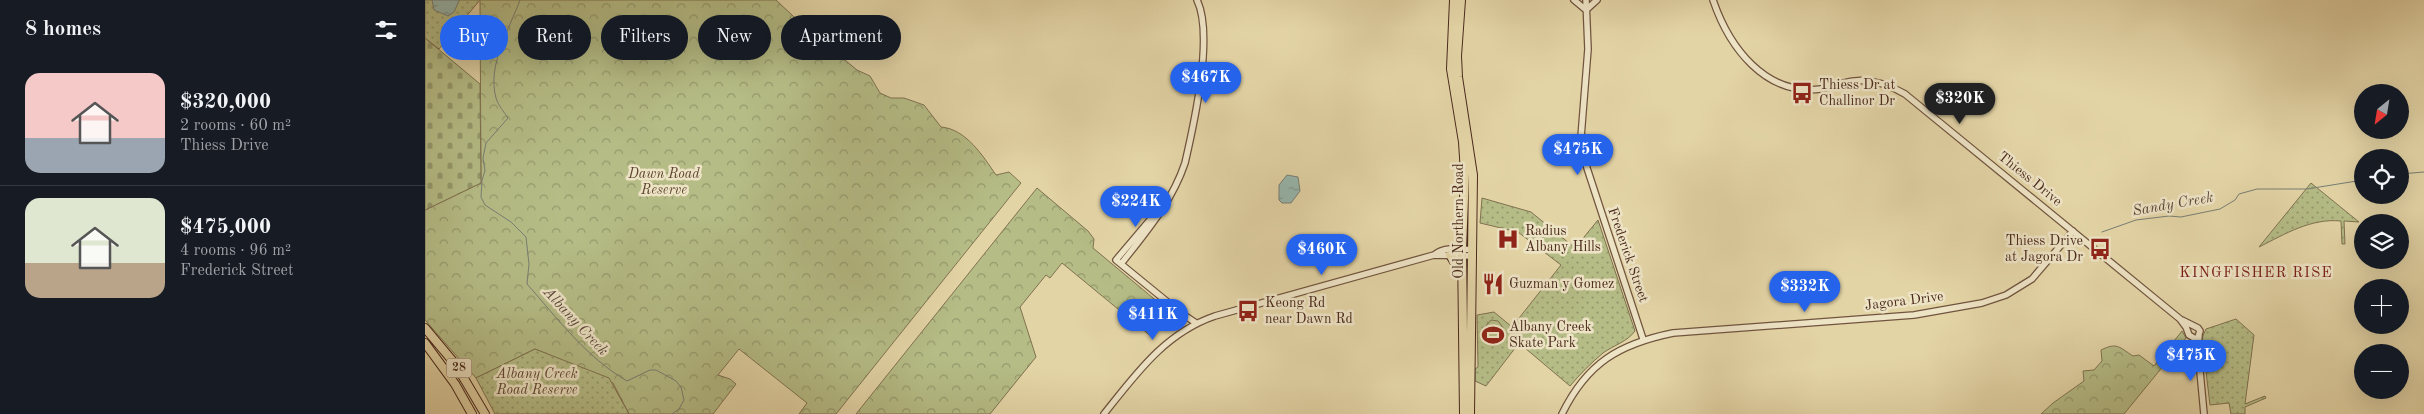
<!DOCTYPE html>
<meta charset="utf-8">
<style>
:root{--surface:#171b24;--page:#242831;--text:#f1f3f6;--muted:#9ea1a6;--line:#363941;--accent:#2563eb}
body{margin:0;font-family:"Old Standard TT",serif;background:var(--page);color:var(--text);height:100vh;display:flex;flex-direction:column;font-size:19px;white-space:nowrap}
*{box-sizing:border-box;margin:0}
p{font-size:16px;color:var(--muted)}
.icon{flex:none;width:28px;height:28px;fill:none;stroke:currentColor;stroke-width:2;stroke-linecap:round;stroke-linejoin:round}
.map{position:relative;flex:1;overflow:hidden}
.panel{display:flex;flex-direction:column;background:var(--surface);width:425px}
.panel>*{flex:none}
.hud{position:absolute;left:15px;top:15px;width:475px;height:45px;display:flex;gap:10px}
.needle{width:32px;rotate:210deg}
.fabs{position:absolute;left:1929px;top:84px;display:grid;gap:10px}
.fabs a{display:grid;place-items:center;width:55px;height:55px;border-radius:50%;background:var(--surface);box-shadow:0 5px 20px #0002;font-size:25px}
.price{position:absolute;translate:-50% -42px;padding:0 11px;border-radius:18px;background:var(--accent);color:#fff;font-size:16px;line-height:32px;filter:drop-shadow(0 1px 2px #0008)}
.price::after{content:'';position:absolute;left:50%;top:30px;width:15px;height:11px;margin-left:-8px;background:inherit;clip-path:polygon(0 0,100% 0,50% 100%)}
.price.on{background:#222;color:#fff}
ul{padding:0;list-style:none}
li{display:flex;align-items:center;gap:15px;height:125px;padding:0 25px}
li+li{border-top:1px solid var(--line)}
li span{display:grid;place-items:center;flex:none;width:140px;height:100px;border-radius:15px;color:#555}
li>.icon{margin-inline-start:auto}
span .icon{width:60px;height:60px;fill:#fffc;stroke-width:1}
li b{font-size:21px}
h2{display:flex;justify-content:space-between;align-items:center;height:60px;padding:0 25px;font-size:21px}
.pill{padding:0 18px;border-radius:22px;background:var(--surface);box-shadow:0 5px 20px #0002;font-size:18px;line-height:45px}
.pill.on{background:var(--accent);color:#fff}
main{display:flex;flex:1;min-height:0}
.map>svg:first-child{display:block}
</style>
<main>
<section class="panel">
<h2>8 homes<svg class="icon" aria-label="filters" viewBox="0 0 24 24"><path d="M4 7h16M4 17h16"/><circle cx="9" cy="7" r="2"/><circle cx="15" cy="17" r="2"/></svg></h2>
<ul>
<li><span style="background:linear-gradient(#f6c9c9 65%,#9aa5b1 0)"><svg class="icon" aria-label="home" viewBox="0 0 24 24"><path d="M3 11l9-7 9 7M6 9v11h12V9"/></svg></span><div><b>$320,000</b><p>2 rooms · 60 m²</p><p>Thiess Drive</p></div></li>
<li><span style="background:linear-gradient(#dfe7d0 65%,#b9a48a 0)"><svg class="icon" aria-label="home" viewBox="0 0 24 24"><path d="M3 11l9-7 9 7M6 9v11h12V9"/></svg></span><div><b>$475,000</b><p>4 rooms · 96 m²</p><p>Frederick Street</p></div></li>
</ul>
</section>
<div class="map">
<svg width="1999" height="414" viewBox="0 0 1999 414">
<defs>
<pattern id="forest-crowns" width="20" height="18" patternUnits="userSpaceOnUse" patternTransform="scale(1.25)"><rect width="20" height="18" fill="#b5bc86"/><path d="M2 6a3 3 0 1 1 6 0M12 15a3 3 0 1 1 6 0" fill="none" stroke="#95996d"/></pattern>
<pattern id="cemetery-stones" width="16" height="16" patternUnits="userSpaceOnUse" patternTransform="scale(1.25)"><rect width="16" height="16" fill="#b5bc86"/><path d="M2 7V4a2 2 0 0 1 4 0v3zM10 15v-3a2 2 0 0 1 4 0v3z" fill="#95996d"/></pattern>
<pattern id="park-dots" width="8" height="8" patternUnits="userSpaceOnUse" patternTransform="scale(1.25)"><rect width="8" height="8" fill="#b5bc86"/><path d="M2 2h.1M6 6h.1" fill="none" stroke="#95996d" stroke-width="1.8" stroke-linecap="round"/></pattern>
<pattern id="water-ripples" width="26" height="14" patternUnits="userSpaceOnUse" patternTransform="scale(1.25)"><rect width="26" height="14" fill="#97b7ae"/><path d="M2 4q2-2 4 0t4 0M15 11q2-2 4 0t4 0" fill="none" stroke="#7d958d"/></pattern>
</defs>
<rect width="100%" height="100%" fill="#e3d4a6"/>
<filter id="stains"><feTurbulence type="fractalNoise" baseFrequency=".004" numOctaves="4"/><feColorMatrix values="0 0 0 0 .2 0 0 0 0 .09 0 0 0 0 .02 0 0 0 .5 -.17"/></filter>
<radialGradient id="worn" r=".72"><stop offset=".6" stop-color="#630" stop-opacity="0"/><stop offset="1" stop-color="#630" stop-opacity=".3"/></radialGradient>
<path fill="url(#forest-crowns)" stroke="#807251" d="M 55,0 L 351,0 L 384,31 L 386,39 L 409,51 L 432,70 L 445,76 L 455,93 L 466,98 L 479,98 L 499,105 L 516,127 C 541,129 558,156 571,175 L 584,172 L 596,183 L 411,414 L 374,414 L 382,403 L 314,349 L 293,375 L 305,379 L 311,384 L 288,414 L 204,414 L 188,383 L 110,349 L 51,378 L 0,320 L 0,210 L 56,183 Z
M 612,188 L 663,231 L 669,239 L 668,248 L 746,313 L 727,337 L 637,263 L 625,278 L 621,275 L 595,307 L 611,357 L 565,414 L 431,414 Z
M 1757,331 L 1761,338 L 1699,414 L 1616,414 L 1628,403 L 1659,381 L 1658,371 L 1669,370 L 1677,361 L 1676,350 C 1692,342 1694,347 1708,356 L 1714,355 L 1729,366 Z"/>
<path fill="url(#cemetery-stones)" stroke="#807251" d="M 0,38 L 55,84 L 56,183 L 0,210 Z"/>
<path fill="url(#park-dots)" stroke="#807251" d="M 0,0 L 55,0 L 14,49 L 0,38 Z
M 1886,183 L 1934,222 L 1919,221 L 1920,244 L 1917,244 L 1916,221 C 1886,218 1860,234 1834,247 Z
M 1057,198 L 1106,212 L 1150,248 L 1173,220 L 1210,331 C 1202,342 1189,345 1178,353 C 1166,363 1155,374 1145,386 L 1094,343 L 1061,386 L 1050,381 L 1050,369 L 1053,367 L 1052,315 L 1069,312 L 1087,327 L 1136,265 L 1093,232 L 1055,223 Z
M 1811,319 L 1829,335 L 1820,404 L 1840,396 L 1841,398 L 1820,407 L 1820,414 L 1806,414 L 1804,403 L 1785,405 L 1777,338 L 1781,329 Z
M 110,349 L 184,378 L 204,414 L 70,414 L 51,378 Z"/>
<path fill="#b5bc86" stroke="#807251" d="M 1066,320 L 1073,321 L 1077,326 L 1070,345 L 1063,344 L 1061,326 Z"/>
<path fill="url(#water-ripples)" stroke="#787e74" d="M 7,0 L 34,0 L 34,1 L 29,12 L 23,16 L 9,10 Z
M 862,175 L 873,177 L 875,191 L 866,203 L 857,203 L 854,200 L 854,185 Z"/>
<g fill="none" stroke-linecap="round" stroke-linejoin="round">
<path stroke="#787e74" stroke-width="1" d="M 95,0 C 84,30 62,65 71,98 C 73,105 79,112 83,118 L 61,143 L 58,158 L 60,171 L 57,180 L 56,197 L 60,205 L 86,222 L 101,237 L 104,264 L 102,284 C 133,319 161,357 202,381 L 225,370 L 231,370 L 251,381 L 256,387 L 259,400 L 254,409 L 247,414
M 1975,174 L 1999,172
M 1677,232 L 1711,220 L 1744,216 L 1756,217 L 1795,209 L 1810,200 L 1814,194 L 1832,189 L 1882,189 L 1938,180"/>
<g stroke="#70543e" stroke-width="8">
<path id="tertiary" d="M 1149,0 L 1161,10 L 1172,0
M 1161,0 L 1163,49 L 1156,137 L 1162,168 L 1218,339
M 1288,0 C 1304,47 1340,96 1396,89 C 1403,88 1410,85 1418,83 C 1439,77 1461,83 1480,94 L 1755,319 L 1761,327 L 1764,335 L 1769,338
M 735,208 L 691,260 L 756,313 L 771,323
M 1009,255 C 1019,246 1035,249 1047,250
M 696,264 C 721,232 747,202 760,163 C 769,124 789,35 772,0
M 1757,320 L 1773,328 L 1775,331 L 1773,337
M 1774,335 L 1773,350 L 1779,414
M 679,414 C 711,374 740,333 790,316 L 1009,255 L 1047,256
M 1137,414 C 1162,363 1194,344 1248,333 L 1489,315 L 1557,303 L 1581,295 L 1607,279 L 1648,231"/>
</g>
<g stroke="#4a291c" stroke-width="10">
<path id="primary" d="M 0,328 L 31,365 L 60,414
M 0,343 L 30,384 L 47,414"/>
</g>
<g stroke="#4a291c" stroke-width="10">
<path id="trunk" d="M 1029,0 L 1026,69 L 1038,142 L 1040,173 L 1037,249 L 1039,414
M 1036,0 L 1032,56 L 1033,77 L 1048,175 L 1045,414
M 1025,255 L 1037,275"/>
</g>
<use href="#tertiary" stroke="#ede3c5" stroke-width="5.5"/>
<use href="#primary" stroke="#e3d4a6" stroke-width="8"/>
<use href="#trunk" stroke="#e3d4a6" stroke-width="8"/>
</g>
<defs>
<g id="bus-bare" transform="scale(1.725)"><path d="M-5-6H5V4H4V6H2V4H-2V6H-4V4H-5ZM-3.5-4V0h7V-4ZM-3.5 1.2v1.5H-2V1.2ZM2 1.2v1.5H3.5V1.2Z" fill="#8f2418" stroke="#ede3c5" stroke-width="2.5" paint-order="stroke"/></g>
<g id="hospital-bare" transform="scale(1.725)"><path d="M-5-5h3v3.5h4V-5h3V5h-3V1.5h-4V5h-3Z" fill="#8f2418" stroke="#ede3c5" stroke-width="2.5" paint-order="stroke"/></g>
<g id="restaurant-bare" transform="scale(1.725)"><path d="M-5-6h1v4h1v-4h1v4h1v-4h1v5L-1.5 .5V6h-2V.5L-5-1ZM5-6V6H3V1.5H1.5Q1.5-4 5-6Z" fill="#8f2418" stroke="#ede3c5" stroke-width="2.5" paint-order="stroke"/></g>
<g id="stadium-bare" transform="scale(1.725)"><path d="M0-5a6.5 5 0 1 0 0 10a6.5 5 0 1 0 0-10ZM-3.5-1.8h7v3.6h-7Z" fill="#8f2418" stroke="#ede3c5" stroke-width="2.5" paint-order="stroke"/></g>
</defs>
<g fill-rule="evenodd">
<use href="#bus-bare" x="1377" y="93"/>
<use href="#hospital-bare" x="1083" y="239"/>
<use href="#bus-bare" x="1675" y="249"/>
<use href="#restaurant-bare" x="1068" y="284"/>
<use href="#bus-bare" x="823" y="311"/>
<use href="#stadium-bare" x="1068" y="335"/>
</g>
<g text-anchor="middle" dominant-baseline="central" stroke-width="5" stroke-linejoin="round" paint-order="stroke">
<rect fill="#ede3c5" stroke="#7b614f" stroke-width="1" x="21.5" y="358.5" width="25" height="19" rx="4"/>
<g font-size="12" font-weight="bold" fill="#4a291c">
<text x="34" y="368">28</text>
</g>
<g font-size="14" fill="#4a291c" stroke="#ede3c5" text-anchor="start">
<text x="1394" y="85">Thiess Dr at<tspan x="1394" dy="16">Challinor Dr</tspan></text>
<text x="1100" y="231">Radius<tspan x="1100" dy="16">Albany Hills</tspan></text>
<text x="1658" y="241" text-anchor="end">Thiess Drive<tspan x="1658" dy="16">at Jagora Dr</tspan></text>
<text x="1084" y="284">Guzman y Gomez</text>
<text x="840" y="303">Keong Rd<tspan x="840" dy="16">near Dawn Rd</tspan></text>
<text x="1084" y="327">Albany Creek<tspan x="1084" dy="16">Skate Park</tspan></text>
</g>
<g font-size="14" font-style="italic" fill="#5f4631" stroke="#ede3c5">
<text x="239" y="174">Dawn Road<tspan x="239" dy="16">Reserve</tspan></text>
<text x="112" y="374">Albany Creek<tspan x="112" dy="16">Road Reserve</tspan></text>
</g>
<g font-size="14" fill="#4a291c" stroke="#ede3c5">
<text transform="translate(1605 179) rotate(39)">Thiess Drive</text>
<text transform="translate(1034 221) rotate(-90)">Old Northern Road</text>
<text transform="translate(1203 255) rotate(71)">Frederick Street</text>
<text transform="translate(1479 301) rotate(-7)">Jagora Drive</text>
</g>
<g font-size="15" font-style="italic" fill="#594539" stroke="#ede3c5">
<text transform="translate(1748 205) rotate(-10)">Sandy Creek</text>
<text transform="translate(150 322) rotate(47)">Albany Creek</text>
</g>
<g font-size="15" letter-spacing="1" fill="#7a1f14" stroke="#ede3c5">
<text x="1831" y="273">KINGFISHER RISE</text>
</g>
</g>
<rect width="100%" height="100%" filter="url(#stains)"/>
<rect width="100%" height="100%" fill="url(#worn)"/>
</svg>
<div class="fabs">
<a><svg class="needle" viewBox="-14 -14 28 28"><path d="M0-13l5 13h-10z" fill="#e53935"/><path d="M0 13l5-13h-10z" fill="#9ea1a6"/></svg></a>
<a><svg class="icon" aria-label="locate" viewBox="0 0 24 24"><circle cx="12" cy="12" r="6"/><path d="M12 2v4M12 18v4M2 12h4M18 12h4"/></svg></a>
<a><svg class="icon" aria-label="layers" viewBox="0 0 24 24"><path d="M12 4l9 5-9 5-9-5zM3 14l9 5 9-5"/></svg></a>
<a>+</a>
<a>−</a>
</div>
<b class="price" style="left:781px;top:104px">$467K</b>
<b class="price on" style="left:1535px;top:125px">$320K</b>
<b class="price" style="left:1153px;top:176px">$475K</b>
<b class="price" style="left:711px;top:228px">$224K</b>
<b class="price" style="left:897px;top:276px">$460K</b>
<b class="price" style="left:1380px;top:313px">$332K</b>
<b class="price" style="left:728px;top:341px">$411K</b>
<b class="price" style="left:1766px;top:382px">$475K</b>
<div class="hud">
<a class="pill on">Buy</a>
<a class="pill">Rent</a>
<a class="pill">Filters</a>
<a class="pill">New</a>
<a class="pill">Apartment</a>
</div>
</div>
</main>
